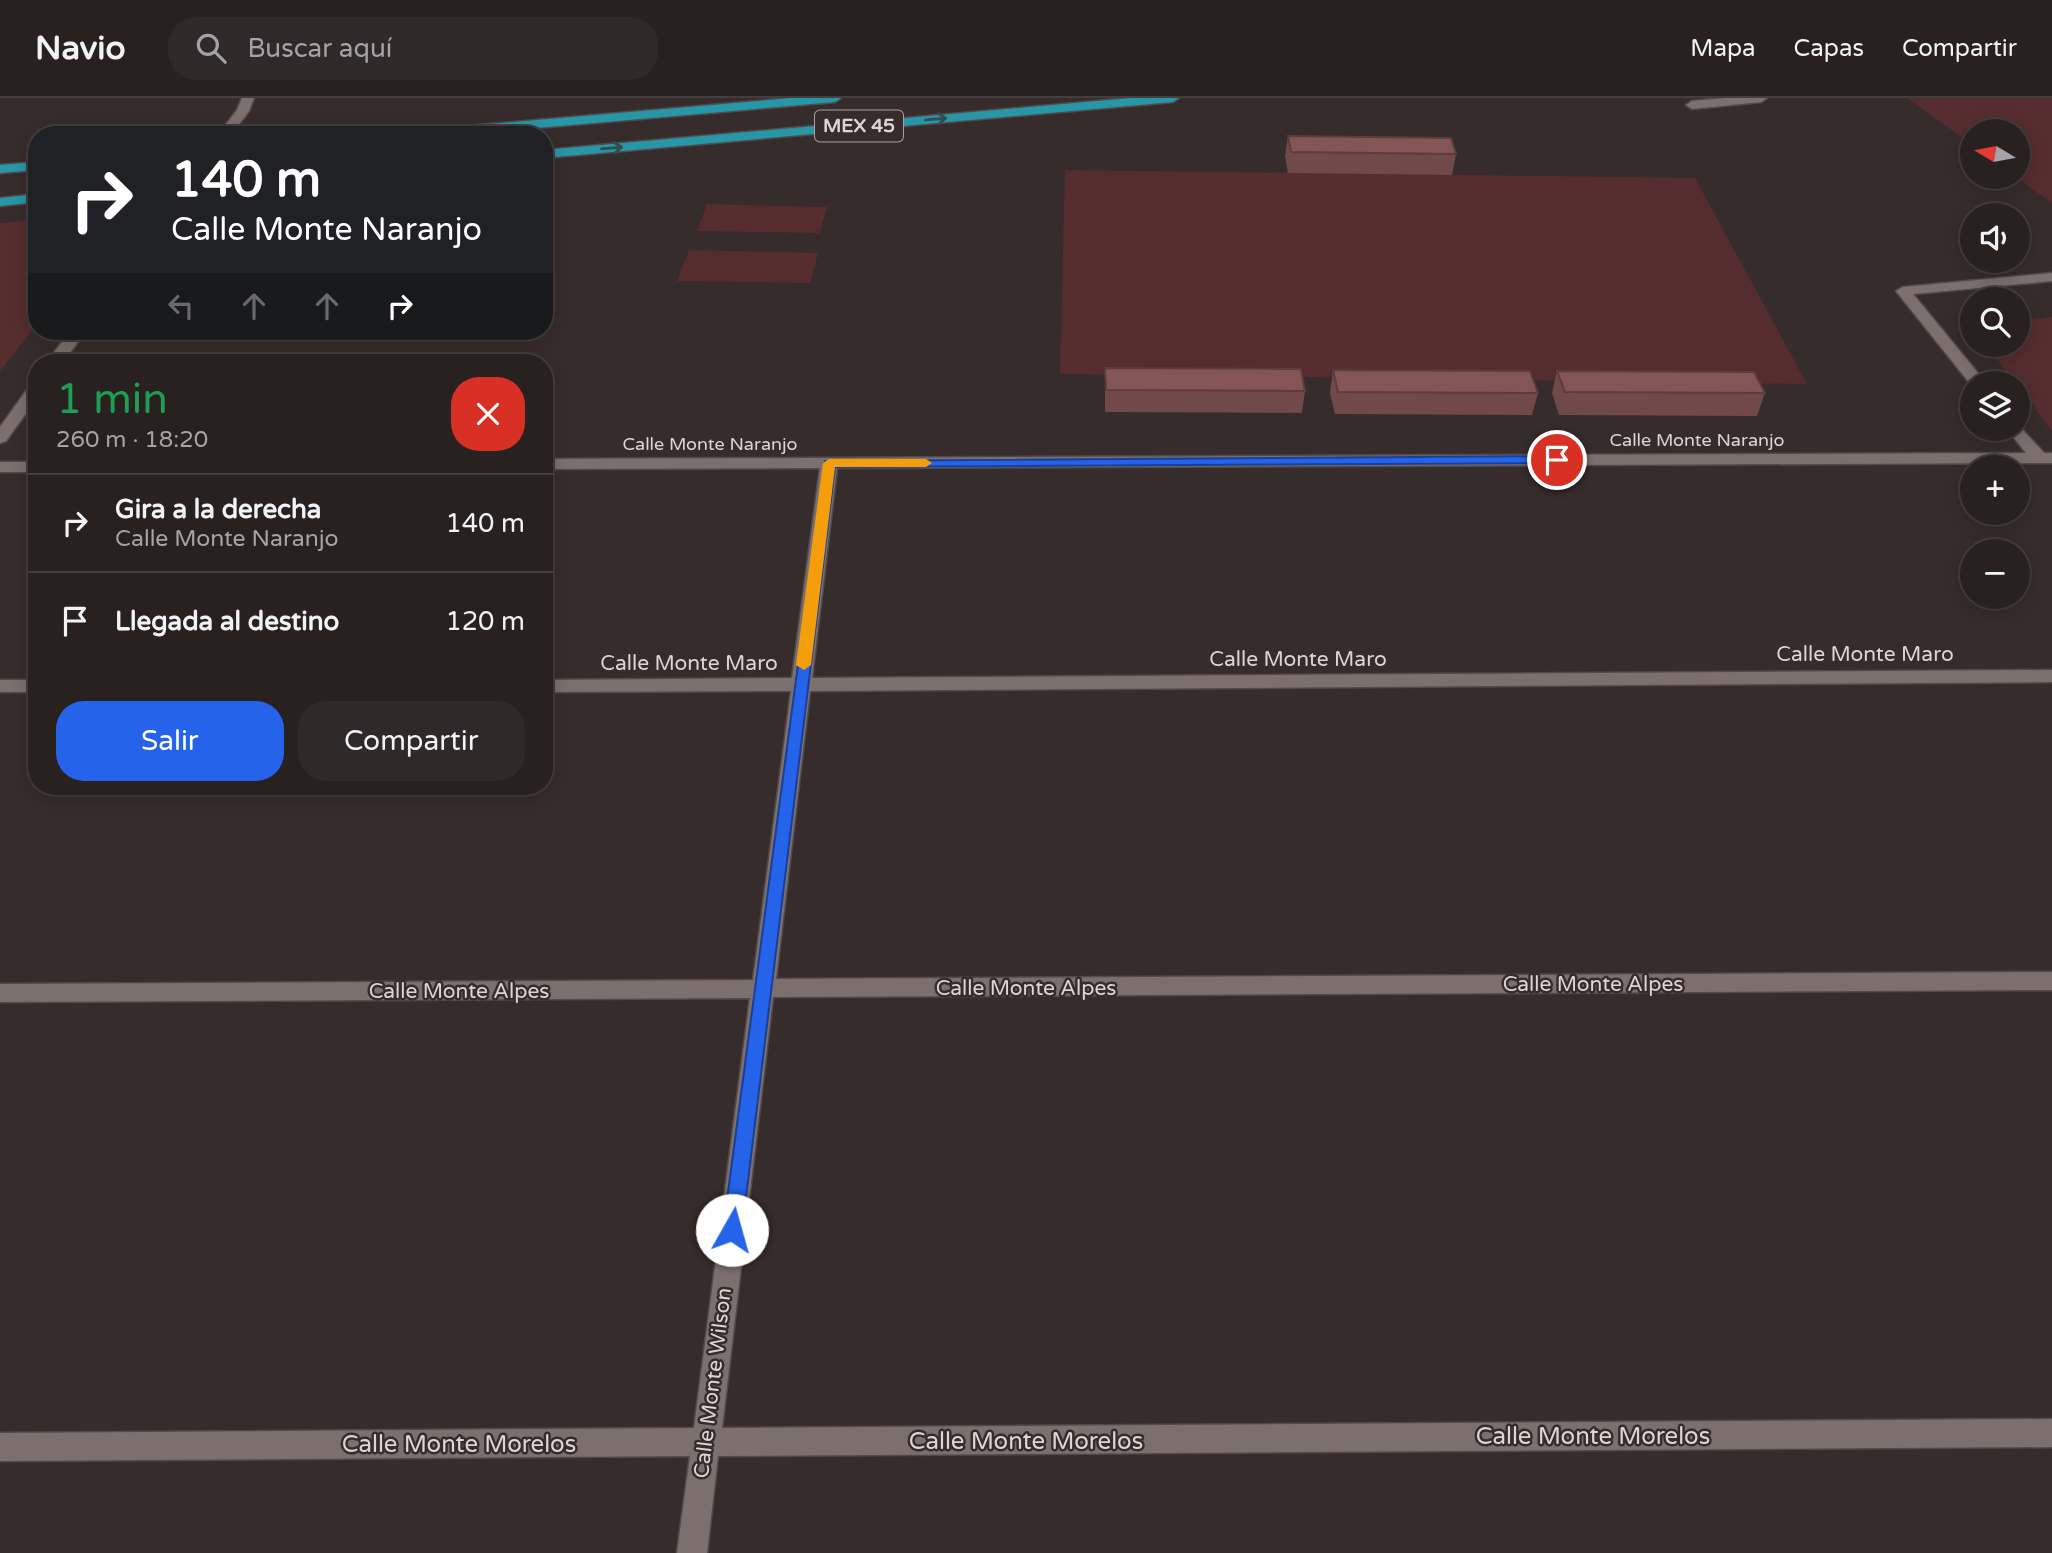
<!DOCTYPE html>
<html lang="es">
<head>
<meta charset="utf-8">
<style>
  :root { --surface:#282120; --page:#302929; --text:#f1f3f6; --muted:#a5a3a5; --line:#443e3e; --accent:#2563eb }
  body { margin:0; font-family:"Varela Round",sans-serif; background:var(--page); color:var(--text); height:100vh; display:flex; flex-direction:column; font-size:26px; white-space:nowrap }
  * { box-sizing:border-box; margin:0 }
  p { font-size:23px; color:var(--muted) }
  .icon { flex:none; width:38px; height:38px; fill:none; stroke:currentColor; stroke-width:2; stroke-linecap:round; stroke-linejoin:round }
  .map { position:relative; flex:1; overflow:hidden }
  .panel { position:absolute; left:28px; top:256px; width:525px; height:441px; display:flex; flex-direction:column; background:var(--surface); border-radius:28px; box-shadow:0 4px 18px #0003,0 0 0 2px var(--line) }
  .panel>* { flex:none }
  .top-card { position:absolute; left:28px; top:28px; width:525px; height:214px; border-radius:28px; box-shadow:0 4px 18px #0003,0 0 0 2px var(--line); background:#202124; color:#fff; overflow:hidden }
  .needle { width:46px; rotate:280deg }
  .fabs { position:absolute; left:1960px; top:21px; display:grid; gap:14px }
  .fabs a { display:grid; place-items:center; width:70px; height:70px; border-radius:50%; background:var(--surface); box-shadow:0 4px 18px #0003,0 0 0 2px var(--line); font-size:35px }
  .pin { position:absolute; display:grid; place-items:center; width:60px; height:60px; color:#fff; margin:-30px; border:4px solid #fff; border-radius:50%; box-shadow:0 2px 7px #0007 }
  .me { position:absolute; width:77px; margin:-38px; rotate:7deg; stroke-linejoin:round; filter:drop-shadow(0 0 5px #0008) }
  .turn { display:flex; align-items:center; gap:24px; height:147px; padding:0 28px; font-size:32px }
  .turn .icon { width:91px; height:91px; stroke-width:2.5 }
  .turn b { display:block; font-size:49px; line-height:60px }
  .lanes { display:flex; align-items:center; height:66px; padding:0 28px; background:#0003; justify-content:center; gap:35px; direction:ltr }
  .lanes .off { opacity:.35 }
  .round { display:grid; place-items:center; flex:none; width:74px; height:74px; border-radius:28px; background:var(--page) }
  .headline { display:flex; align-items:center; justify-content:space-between; height:119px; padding:0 28px }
  h1 { font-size:42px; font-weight:600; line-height:52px; color:#1e9e55 }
  .cta { display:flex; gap:14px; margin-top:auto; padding:14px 28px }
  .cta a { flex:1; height:80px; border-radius:28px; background:var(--accent); color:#fff; font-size:28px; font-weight:600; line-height:80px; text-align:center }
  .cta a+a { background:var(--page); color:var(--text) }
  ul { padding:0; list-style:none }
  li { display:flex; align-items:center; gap:21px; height:98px; padding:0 28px; border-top:2px solid var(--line) }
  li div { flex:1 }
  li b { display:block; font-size:26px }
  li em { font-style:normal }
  header { display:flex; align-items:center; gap:42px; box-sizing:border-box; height:98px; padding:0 35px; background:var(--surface); border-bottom:2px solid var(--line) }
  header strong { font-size:33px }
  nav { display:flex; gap:38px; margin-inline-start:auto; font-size:24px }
  .search { width:490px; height:63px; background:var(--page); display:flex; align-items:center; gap:18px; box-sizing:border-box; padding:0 24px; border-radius:28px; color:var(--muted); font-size:26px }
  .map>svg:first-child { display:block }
  .green { fill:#552d2e }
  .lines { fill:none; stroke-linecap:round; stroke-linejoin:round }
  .lane-casing { stroke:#524a4a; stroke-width:3 }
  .street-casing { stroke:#524a4a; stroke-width:3 }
  .highway-casing { stroke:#524a4a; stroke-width:3 }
  .lane { fill:#7c706f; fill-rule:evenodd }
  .street { fill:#7c706f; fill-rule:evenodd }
  .highway { fill:#2797a8; fill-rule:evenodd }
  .wall { fill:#714949 }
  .building { fill:#835555; stroke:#5c3c3c; stroke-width:2 }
  .oneway { stroke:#324c50 }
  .route { fill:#2563eb; stroke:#184099; stroke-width:2 }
  .slow { fill:#f59e0b }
  .labels { text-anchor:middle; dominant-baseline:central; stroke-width:5; stroke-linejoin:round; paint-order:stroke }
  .far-street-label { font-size:18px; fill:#dcd5d4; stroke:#362c2b }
  .shield { fill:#362c2b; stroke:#aaa2a1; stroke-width:2 }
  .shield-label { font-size:19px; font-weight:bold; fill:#dcd5d4 }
  .street-label { font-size:21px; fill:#dcd5d4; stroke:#362c2b }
  .near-street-label { font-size:24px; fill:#dcd5d4; stroke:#362c2b }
</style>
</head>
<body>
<header>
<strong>Navio</strong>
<div class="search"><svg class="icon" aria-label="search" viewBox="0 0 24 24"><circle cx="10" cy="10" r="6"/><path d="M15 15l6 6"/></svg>Buscar aquí</div>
<nav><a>Mapa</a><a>Capas</a><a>Compartir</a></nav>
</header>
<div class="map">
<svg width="2052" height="1455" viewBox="0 0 2052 1455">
  <rect width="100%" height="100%" fill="#362c2b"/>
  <!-- green -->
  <g class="green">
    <polygon points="1908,0 2052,0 2052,105 2016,79 2018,33 1972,33 1972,47"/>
    <polygon points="1065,72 1695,80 1807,286 1060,276"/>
    <polygon points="707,106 827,109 820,135 697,133"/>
    <polygon points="37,122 37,226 0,273 0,125"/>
    <polygon points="689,152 818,155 810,185 677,183"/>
    <polygon points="2052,219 2052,333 1986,247 2018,247 2018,222"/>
  </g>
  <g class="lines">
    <defs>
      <g id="lane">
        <polygon points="1725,0 1767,0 1761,4 1692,11 1686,7 1692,3"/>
        <polygon points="2052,175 2052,183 1913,196 1986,285 1972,285 1972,288 1896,193 1903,189"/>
        <polygon points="2018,327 2045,356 2047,360 2045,364 2033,364 2007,331 2018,331"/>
      </g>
      <g id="street">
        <polygon points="242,0 254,0 249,13 231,37 218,37 237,12"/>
        <polygon points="70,233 86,233 63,264 47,264"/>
        <polygon points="37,284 37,300 6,343 0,345 0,329 31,286"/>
        <polygon points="2052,355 2052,365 837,370 812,580 2052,572 2052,584 810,593 776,881 2052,874 2052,892 773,899 722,1330 2052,1321 2052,1349 718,1358 707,1455 677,1455 690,1358 0,1363 0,1335 694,1330 750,900 0,904 0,886 753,882 791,593 544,594 544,582 792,580 820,370 544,371 544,361"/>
        <rect x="0" y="364" width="37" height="10"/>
        <rect x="0" y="582" width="37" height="12"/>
      </g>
      <g id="highway">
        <polygon points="792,0 841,0 835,4 457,37 404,37 410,33"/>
        <polygon points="1131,0 1179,0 1173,4 544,60 544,52"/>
        <polygon points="37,64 37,72 0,75 0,67"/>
        <polygon points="37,96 37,104 0,108 0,100"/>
      </g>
    </defs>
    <!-- lane casing -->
    <use href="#lane" class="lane-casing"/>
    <!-- street casing -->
    <use href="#street" class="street-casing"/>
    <!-- highway casing -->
    <use href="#highway" class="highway-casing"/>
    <!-- lane -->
    <use href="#lane" class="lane"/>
    <!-- street -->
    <use href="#street" class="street"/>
    <!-- highway -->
    <use href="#highway" class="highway"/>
  </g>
  <!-- wall -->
  <g class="wall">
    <polygon points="1288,38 1456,56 1452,77 1288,75 1285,58"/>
    <polygon points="1105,270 1305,293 1302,315 1105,314"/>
    <polygon points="1333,272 1538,295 1532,317 1335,316 1330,295"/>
    <polygon points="1557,273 1765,295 1757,318 1559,317 1552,295"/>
  </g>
  <!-- building -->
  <g class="building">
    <polygon points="1288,38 1451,40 1456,56 1291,54"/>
    <polygon points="1105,270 1301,271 1305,293 1106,292"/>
    <polygon points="1333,272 1530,273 1538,295 1338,294"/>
    <polygon points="1557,273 1754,274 1765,295 1565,294"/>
  </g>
  <!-- one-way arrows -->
  <defs><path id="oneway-shaft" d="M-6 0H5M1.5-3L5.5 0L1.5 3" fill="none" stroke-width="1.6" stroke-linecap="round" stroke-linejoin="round" transform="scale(1.75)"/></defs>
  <g class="oneway">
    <use href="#oneway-shaft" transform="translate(936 21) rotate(-5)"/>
    <use href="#oneway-shaft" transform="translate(612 50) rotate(-5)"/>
  </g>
  <!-- route -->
  <polygon class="route" points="1557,358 1561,359 1561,365 835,369 742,1132 739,1138 732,1140 725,1138 723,1132 825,363"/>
  <!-- slow -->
  <polygon class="slow" points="829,361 926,361 932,365 926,369 835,369 811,567 804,572 796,567 823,365"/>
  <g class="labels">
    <!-- far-street labels -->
    <g class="far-street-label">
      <text x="1697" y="342">Calle Monte Naranjo</text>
      <text x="710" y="346">Calle Monte Naranjo</text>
    </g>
    <!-- shield labels -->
    <rect class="shield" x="815" y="12.5" width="88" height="31" rx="5"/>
    <g class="shield-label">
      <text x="859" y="28">MEX 45</text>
    </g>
    <!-- street labels -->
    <g class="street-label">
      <text x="1865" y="556">Calle Monte Maro</text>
      <text x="1298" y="561">Calle Monte Maro</text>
      <text x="689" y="565">Calle Monte Maro</text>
      <text x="1593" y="886">Calle Monte Alpes</text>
      <text x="1026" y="890">Calle Monte Alpes</text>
      <text x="459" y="893">Calle Monte Alpes</text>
      <text transform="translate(713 1285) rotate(-83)">Calle Monte Wilson</text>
    </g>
    <!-- near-street labels -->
    <g class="near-street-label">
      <text x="1593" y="1338">Calle Monte Morelos</text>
      <text x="1026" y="1343">Calle Monte Morelos</text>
      <text x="459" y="1346">Calle Monte Morelos</text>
    </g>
  </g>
</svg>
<div class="fabs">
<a><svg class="needle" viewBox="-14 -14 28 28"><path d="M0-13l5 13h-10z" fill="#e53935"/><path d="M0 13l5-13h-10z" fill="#a5a3a5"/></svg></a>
<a><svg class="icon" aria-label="sound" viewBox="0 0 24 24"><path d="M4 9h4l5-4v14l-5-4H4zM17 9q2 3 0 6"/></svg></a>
<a><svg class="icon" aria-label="search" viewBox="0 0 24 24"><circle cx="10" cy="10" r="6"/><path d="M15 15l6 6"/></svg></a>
<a><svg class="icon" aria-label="layers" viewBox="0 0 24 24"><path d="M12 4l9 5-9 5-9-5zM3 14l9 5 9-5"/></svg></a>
<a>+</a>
<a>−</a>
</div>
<div class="pin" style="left:1557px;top:362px;background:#d93025"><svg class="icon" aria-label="arrive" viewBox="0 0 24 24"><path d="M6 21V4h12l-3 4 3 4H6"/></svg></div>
<svg class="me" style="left:732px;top:1132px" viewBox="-20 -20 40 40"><circle r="19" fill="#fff"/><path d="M0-13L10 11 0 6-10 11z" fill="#2563eb"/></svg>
<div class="top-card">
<div class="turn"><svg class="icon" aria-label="right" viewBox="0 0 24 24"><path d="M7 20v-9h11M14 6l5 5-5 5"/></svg><div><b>140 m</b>Calle Monte Naranjo</div></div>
<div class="lanes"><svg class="icon off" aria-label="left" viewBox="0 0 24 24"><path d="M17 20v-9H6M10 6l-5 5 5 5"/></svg><svg class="icon off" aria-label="ahead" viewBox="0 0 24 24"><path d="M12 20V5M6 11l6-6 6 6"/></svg><svg class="icon off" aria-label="ahead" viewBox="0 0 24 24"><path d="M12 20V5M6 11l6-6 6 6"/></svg><svg class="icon" aria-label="right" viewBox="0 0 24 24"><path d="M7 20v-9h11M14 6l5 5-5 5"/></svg></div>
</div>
<section class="panel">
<div class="headline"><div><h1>1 min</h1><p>260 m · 18:20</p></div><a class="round" style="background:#d93025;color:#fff"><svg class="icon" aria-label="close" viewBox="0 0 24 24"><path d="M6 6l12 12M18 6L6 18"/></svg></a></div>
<ul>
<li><svg class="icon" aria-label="right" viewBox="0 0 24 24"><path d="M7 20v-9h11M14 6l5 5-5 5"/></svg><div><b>Gira a la derecha</b><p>Calle Monte Naranjo</p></div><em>140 m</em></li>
<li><svg class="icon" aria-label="arrive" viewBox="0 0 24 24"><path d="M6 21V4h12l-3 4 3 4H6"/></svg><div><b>Llegada al destino</b></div><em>120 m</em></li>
</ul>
<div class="cta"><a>Salir</a><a>Compartir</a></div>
</section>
</div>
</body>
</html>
